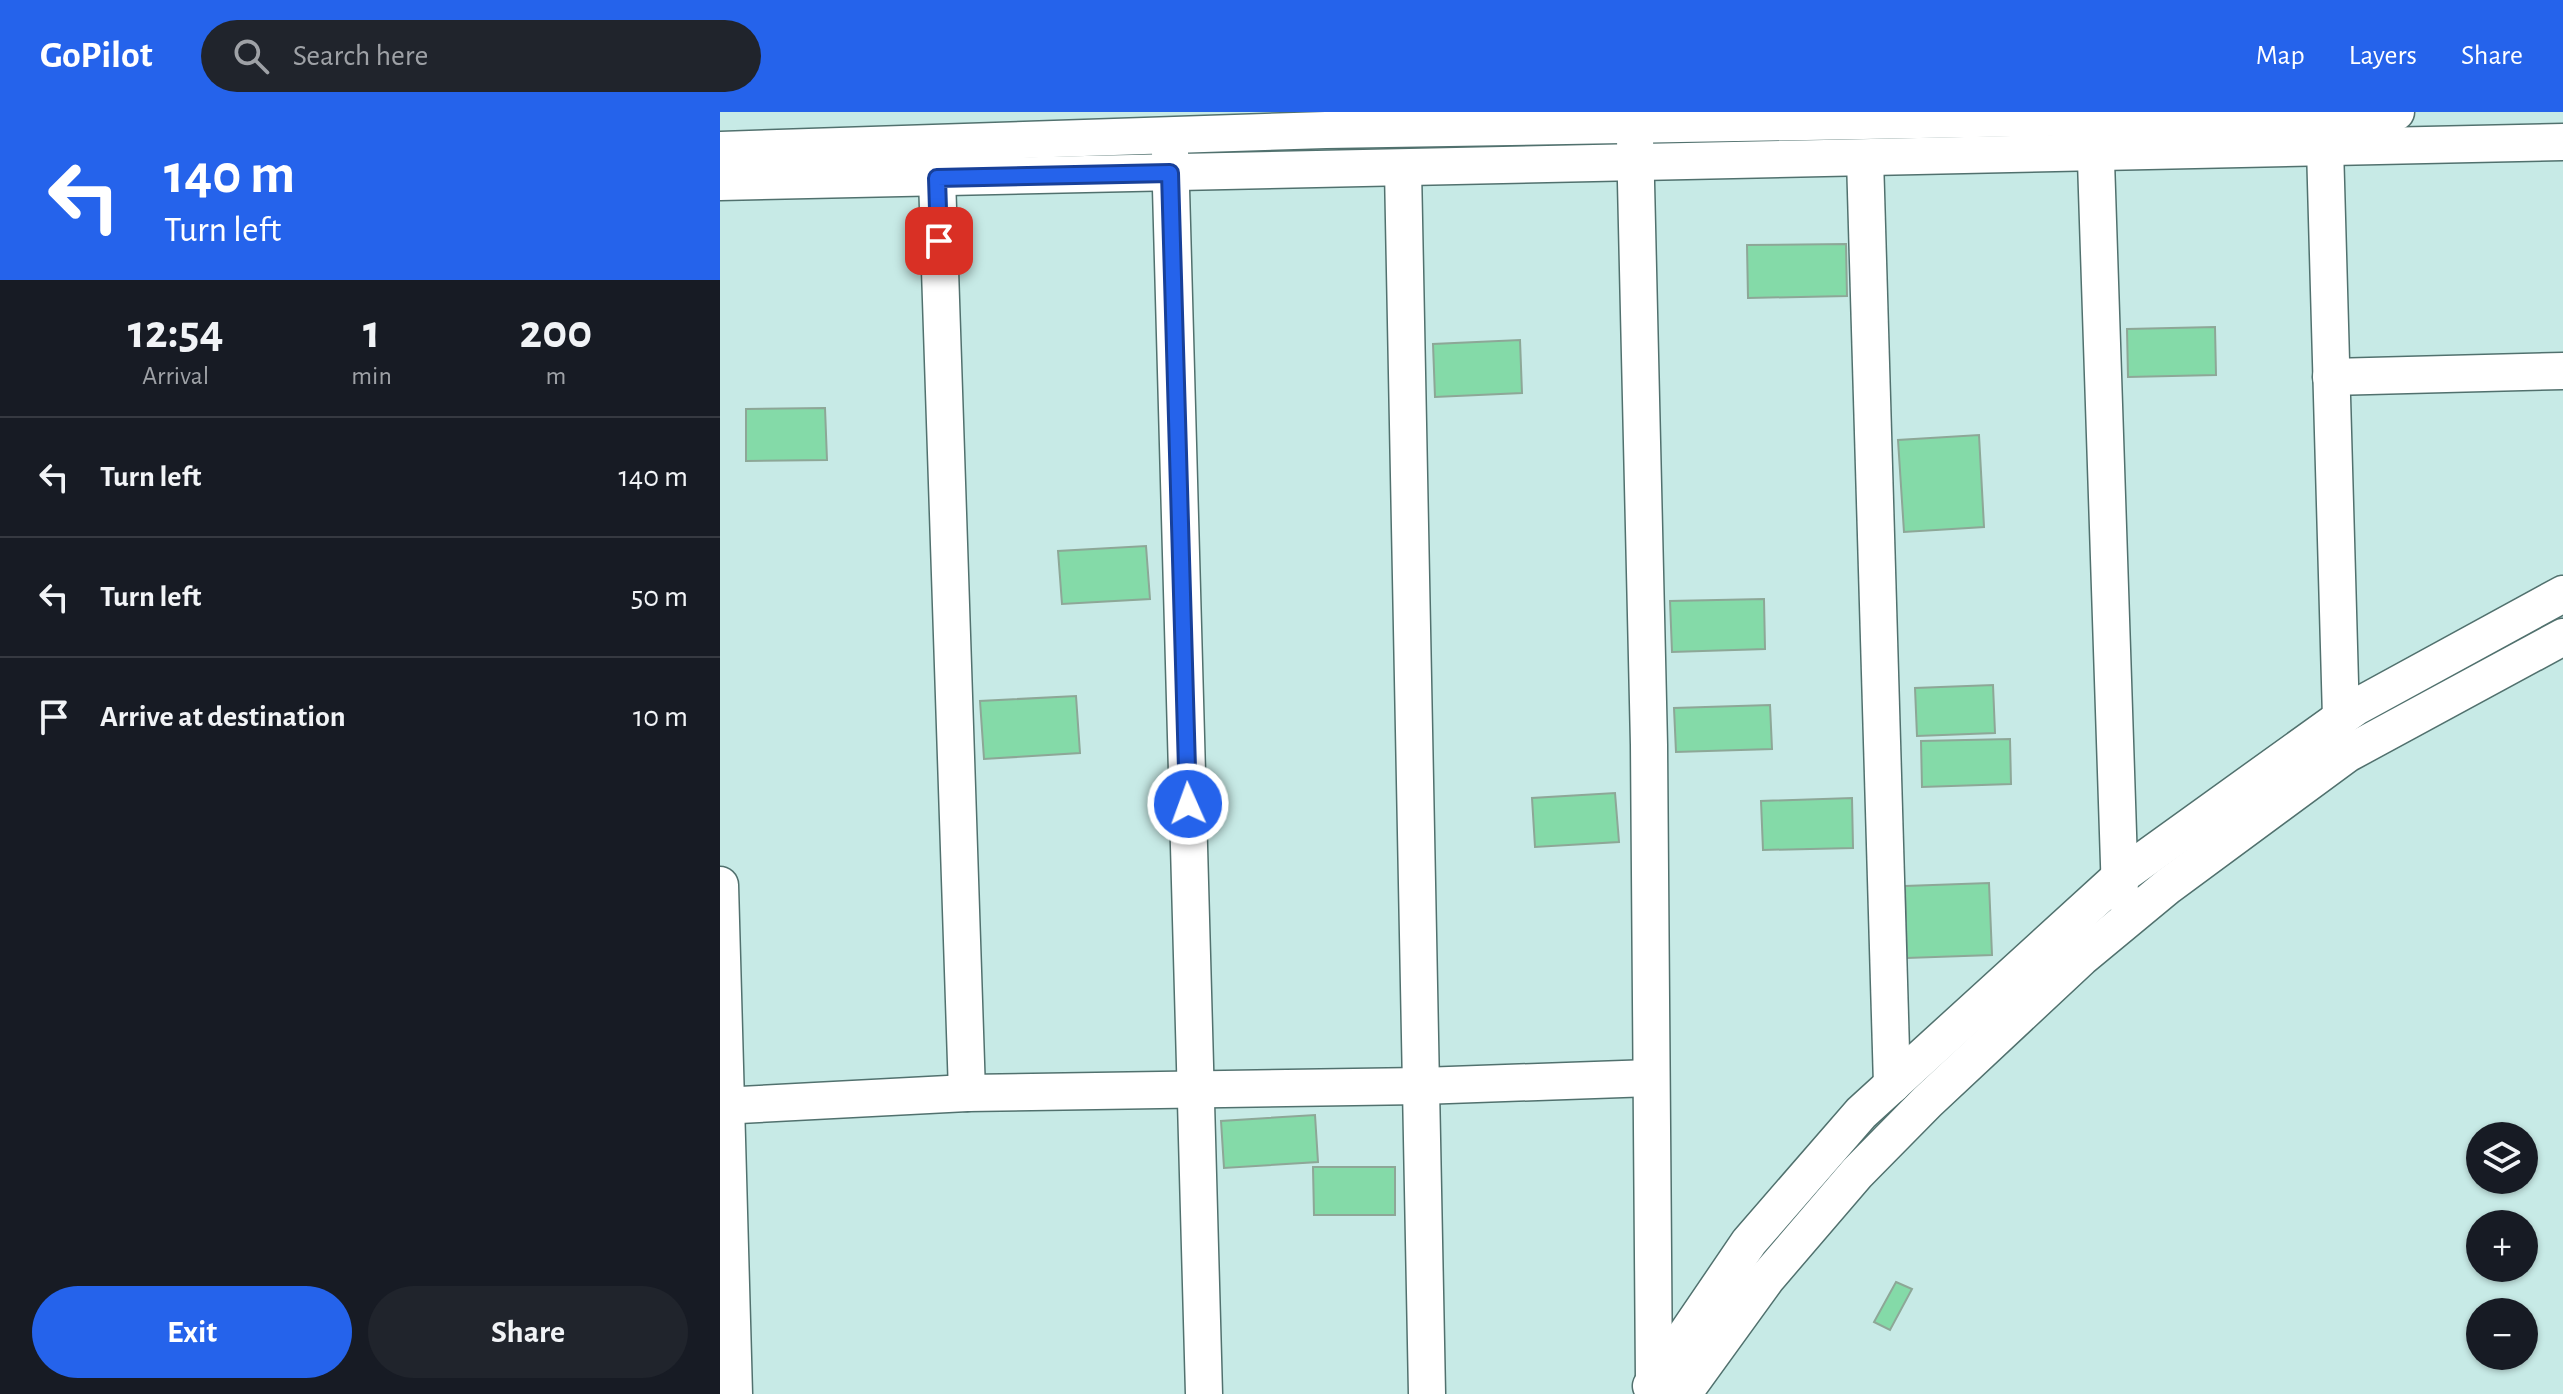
<!DOCTYPE html>
<html lang="en">
<head>
<meta charset="utf-8">
<style>
  :root { --surface:#171b24; --page:#20242c; --text:#f1f3f6; --muted:#9ea1a6; --line:#363941; --accent:#2563eb }
  body { margin:0; font-family:"Alegreya Sans",sans-serif; background:var(--page); color:var(--text); height:100vh; display:flex; flex-direction:column; font-size:30px; white-space:nowrap }
  * { box-sizing:border-box; margin:0 }
  p { font-size:26px; color:var(--muted) }
  .icon { flex:none; width:44px; height:44px; fill:none; stroke:currentColor; stroke-width:2; stroke-linecap:round; stroke-linejoin:round }
  .map { position:relative; flex:1; overflow:hidden }
  .sheet { display:flex; flex-direction:column; background:var(--surface); width:720px }
  .sheet>* { flex:none }
  .banner { background:#2563eb; color:#fff; overflow:hidden }
  .tools { position:absolute; left:1746px; top:1010px; display:grid; gap:16px }
  .tools a { display:grid; place-items:center; width:72px; height:72px; border-radius:50%; background:var(--surface); box-shadow:0 2px 6px #0004; font-size:40px }
  .pin { position:absolute; display:grid; place-items:center; width:68px; height:68px; color:#fff; margin:-34px; border-radius:16px; box-shadow:0 4px 12px #0006 }
  .me { position:absolute; width:88px; margin:-44px; rotate:358deg; stroke-linejoin:round; filter:drop-shadow(0 0 6px #0008) }
  .turn { display:flex; align-items:center; gap:28px; height:168px; padding:0 32px; font-size:36px }
  .turn .icon { width:104px; height:104px; stroke-width:2.5 }
  .turn b { display:block; font-size:56px; line-height:68px }
  .eta { display:flex; justify-content:space-evenly; align-items:center; height:136px; text-align:center }
  .eta b { font-size:48px; font-weight:700; line-height:56px }
  .action { display:flex; gap:16px; margin-top:auto; padding:16px 32px }
  .action a { flex:1; height:92px; border-radius:48px; background:var(--accent); color:#fff; font-size:32px; font-weight:700; line-height:92px; text-align:center }
  .action a+a { background:var(--page); color:var(--text) }
  ul { padding:0; list-style:none }
  li { display:flex; align-items:center; gap:24px; height:120px; padding:0 32px; border-top:2px solid var(--line) }
  li div { flex:1 }
  li b { display:block; font-size:30px }
  li em { font-style:normal }
  header { display:flex; align-items:center; gap:48px; box-sizing:border-box; height:112px; padding:0 40px; background:var(--accent); color:#fff }
  header strong { font-size:38px }
  nav { display:flex; gap:44px; margin-inline-start:auto; font-size:28px }
  .search { width:560px; height:72px; background:var(--page); display:flex; align-items:center; gap:20px; box-sizing:border-box; padding:0 28px; border-radius:44px; color:var(--muted); font-size:30px }
  main { display:flex; flex:1; min-height:0 }
  .map>svg:first-child { display:block }
  .building { fill:#84daa8; stroke:#8da797; stroke-width:2 }
  .lines { fill:none; stroke-linecap:round; stroke-linejoin:round }
  .minor-casing { stroke:#51716e; stroke-width:39 }
  .minor { stroke:#fff; stroke-width:36 }
  .route-casing { stroke:#184099; stroke-width:20 }
  .route { stroke:#2563eb; stroke-width:14 }
</style>
</head>
<body>
<header>
<strong>GoPilot</strong>
<div class="search"><svg class="icon" aria-label="search" viewBox="0 0 24 24"><circle cx="10" cy="10" r="6"/><path d="M15 15l6 6"/></svg>Search here</div>
<nav><a>Map</a><a>Layers</a><a>Share</a></nav>
</header>
<main>
<section class="sheet">
<div class="banner">
<div class="turn"><svg class="icon" aria-label="left" viewBox="0 0 24 24"><path d="M17 20v-9H6M10 6l-5 5 5 5"/></svg><div><b>140 m</b>Turn left</div></div>
</div>
<div class="eta">
<div><b>12:54</b><p>Arrival</p></div>
<div><b>1</b><p>min</p></div>
<div><b>200</b><p>m</p></div>
</div>
<ul>
<li><svg class="icon" aria-label="left" viewBox="0 0 24 24"><path d="M17 20v-9H6M10 6l-5 5 5 5"/></svg><div><b>Turn left</b></div><em>140 m</em></li>
<li><svg class="icon" aria-label="left" viewBox="0 0 24 24"><path d="M17 20v-9H6M10 6l-5 5 5 5"/></svg><div><b>Turn left</b></div><em>50 m</em></li>
<li><svg class="icon" aria-label="arrive" viewBox="0 0 24 24"><path d="M6 21V4h12l-3 4 3 4H6"/></svg><div><b>Arrive at destination</b></div><em>10 m</em></li>
</ul>
<div class="action"><a>Exit</a><a>Share</a></div>
</section>
<div class="map">
<svg width="1843" height="1282" viewBox="0 0 1843 1282">
  <rect width="100%" height="100%" fill="#c7eae6"/>
  <!-- building -->
  <g class="building">
    <polygon points="1126,132 1127,184 1028,186 1027,133"/>
    <polygon points="1495,215 1496,263 1408,265 1407,217"/>
    <polygon points="800,228 802,281 715,285 713,232"/>
    <polygon points="105,296 107,348 26,349 26,297"/>
    <polygon points="1259,323 1264,415 1184,420 1178,328"/>
    <polygon points="426,434 430,487 342,492 338,439"/>
    <polygon points="1044,487 1045,537 952,540 950,489"/>
    <polygon points="1273,573 1275,621 1197,624 1195,576"/>
    <polygon points="356,584 360,641 264,647 260,589"/>
    <polygon points="1050,593 1052,637 956,640 954,596"/>
    <polygon points="1290,627 1291,672 1202,675 1201,629"/>
    <polygon points="895,681 899,730 815,735 812,686"/>
    <polygon points="1132,686 1133,736 1043,738 1041,689"/>
    <polygon points="1269,771 1272,843 1187,846 1185,774"/>
    <polygon points="595,1003 598,1050 504,1056 501,1009"/>
    <polygon points="593,1055 675,1055 675,1103 594,1103"/>
    <polygon points="1176,1170 1192,1177 1170,1218 1154,1210"/>
  </g>
  <g class="lines">
    <defs>
      <g id="minor">
        <polyline points="1375,18 1400,782"/>
        <polyline points="915,27 929,633 934,1269"/>
        <polyline points="1605,35 1621,606"/>
        <polyline points="0,38 606,18 1676,0"/>
        <polyline points="450,40 484,1282"/>
        <polyline points="1145,46 1172,973"/>
        <polyline points="683,57 707,1282"/>
        <polyline points="217,66 247,981"/>
        <polyline points="0,70 1843,30"/>
        <polyline points="1611,265 1843,259"/>
        <polyline points="0,773 14,1282"/>
        <polyline points="0,994 247,981 701,974 931,966"/>
        <polyline points="931,1274 1029,1130 1141,1001 1401,764 1636,595 1843,482"/>
        <polyline points="963,1282 1047,1166 1137,1061 1207,990 1361,846 1448,774 1627,642 1843,525"/>
      </g>
    </defs>
    <!-- minor casing -->
    <use href="#minor" class="minor-casing"/>
    <!-- minor -->
    <use href="#minor" class="minor"/>
  </g>
  <g class="lines">
    <defs>
      <polyline id="route" points="219,129 217,66 450,61 468,692"/>
    </defs>
    <!-- route casing -->
    <use href="#route" class="route-casing"/>
    <!-- route -->
    <use href="#route" class="route"/>
  </g>
</svg>
<div class="tools">
<a><svg class="icon" aria-label="layers" viewBox="0 0 24 24"><path d="M12 4l9 5-9 5-9-5zM3 14l9 5 9-5"/></svg></a>
<a>+</a>
<a>−</a>
</div>
<div class="pin" style="left:219px;top:129px;background:#d93025"><svg class="icon" aria-label="arrive" viewBox="0 0 24 24"><path d="M6 21V4h12l-3 4 3 4H6"/></svg></div>
<svg class="me" style="left:468px;top:692px" viewBox="-20 -20 40 40"><circle r="17" fill="#2563eb" stroke="#fff" stroke-width="3"/><path d="M0-11L8 9 0 5-8 9z" fill="#fff"/></svg>
</div>
</main>
</body>
</html>
